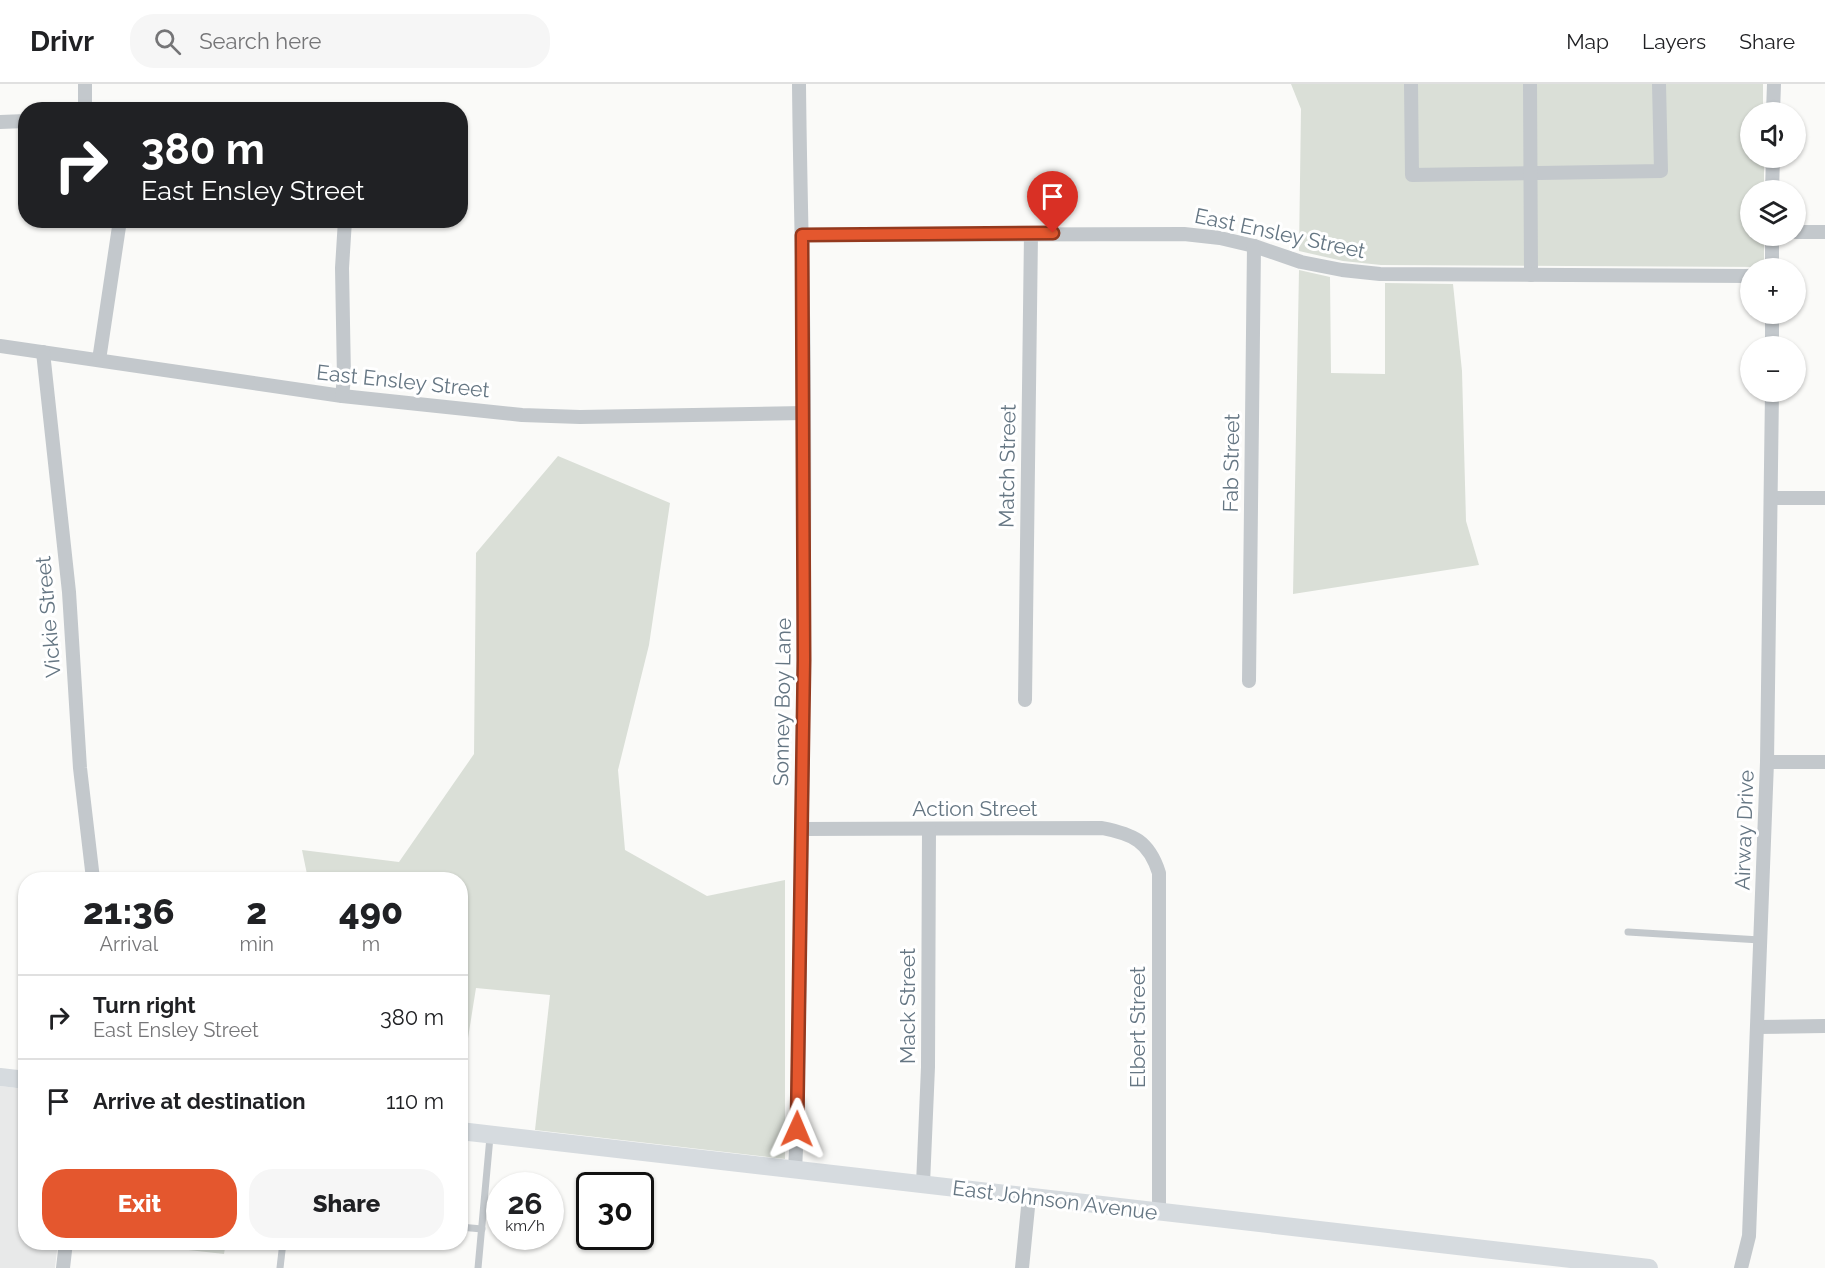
<!DOCTYPE html>
<html lang="en">
<head>
<meta charset="utf-8">
<style>
  :root { --surface:#fff; --page:#f6f6f6; --text:#202124; --muted:#757577; --line:#e0e0e0; --accent:#e4572e }
  body { margin:0; font-family:Raleway,sans-serif; background:var(--page); color:var(--text); height:100vh; display:flex; flex-direction:column; font-size:22px; white-space:nowrap }
  * { box-sizing:border-box; margin:0 }
  p { font-size:20px; color:var(--muted) }
  .icon { flex:none; width:33px; height:33px; fill:none; stroke:currentColor; stroke-width:2; stroke-linecap:round; stroke-linejoin:round }
  .map { position:relative; flex:1; overflow:hidden }
  .panel { position:absolute; left:18px; top:788px; width:450px; height:378px; display:flex; flex-direction:column; background:var(--surface); border-radius:24px; box-shadow:0 2px 4px #0004 }
  .panel>* { flex:none }
  .guide { position:absolute; left:18px; top:18px; width:450px; height:126px; border-radius:24px; box-shadow:0 2px 4px #0004; background:#202124; color:#fff; overflow:hidden }
  .controls { position:absolute; left:1740px; top:18px; display:grid; gap:12px }
  .controls a { display:grid; place-items:center; width:66px; height:66px; border-radius:50%; background:var(--surface); box-shadow:0 2px 4px #0004; font-size:30px }
  .speed { position:absolute; left:486px; top:1088px; display:flex; gap:12px; font-size:30px; font-weight:700; text-align:center }
  .speed>* { display:grid; place-content:center; width:78px; height:78px; border-radius:50%; background:var(--surface); box-shadow:0 2px 4px #0004; line-height:1 }
  .speed small { font-size:15px; font-weight:400 }
  .speed .limit { border:3px solid #111; border-radius:9px; background:#fff; color:#111 }
  .pin { position:absolute; display:grid; place-items:center; width:51px; height:51px; color:#fff; margin:-62px -26px; border-radius:50% 50% 50% 0; rotate:-45deg; box-shadow:0 0 6px #0007 }
  .pin .icon { rotate:45deg }
  .me { position:absolute; width:66px; margin:-33px; rotate:1deg; stroke-linejoin:round; filter:drop-shadow(0 0 4px #0008) }
  .turn { display:flex; align-items:center; gap:21px; height:126px; padding:0 24px; font-size:27px }
  .turn .icon { width:78px; height:78px; stroke-width:2.5 }
  .turn b { display:block; font-size:42px; line-height:51px }
  .eta { display:flex; justify-content:space-evenly; align-items:center; height:102px; text-align:center }
  .eta b { font-size:36px; font-weight:800; line-height:42px }
  .cta { display:flex; gap:12px; margin-top:auto; padding:12px 24px }
  .cta a { flex:1; height:69px; border-radius:24px; background:var(--accent); color:#fff; font-size:24px; font-weight:800; line-height:69px; text-align:center }
  .cta a+a { background:var(--page); color:var(--text) }
  ul { padding:0; list-style:none }
  li { display:flex; align-items:center; gap:18px; height:84px; padding:0 24px; border-top:2px solid var(--line) }
  li div { flex:1 }
  li b { display:block; font-size:22px }
  li em { font-style:normal }
  header { display:flex; align-items:center; gap:36px; box-sizing:border-box; height:84px; padding:0 30px; background:var(--surface); border-bottom:2px solid var(--line) }
  header strong { font-size:28px }
  nav { display:flex; gap:33px; margin-inline-start:auto; font-size:21px }
  .search { width:420px; height:54px; background:var(--page); display:flex; align-items:center; gap:15px; box-sizing:border-box; padding:0 21px; border-radius:24px; color:var(--muted); font-size:22px }
  .map>svg:first-child { display:block }
  .built { fill:#e8e9e9 }
  .green { fill:#dadfd7 }
  .lines { fill:none; stroke-linecap:round; stroke-linejoin:round }
  .service { stroke:#c3c8cc; stroke-width:7 }
  .minor { stroke:#c3c8cc; stroke-width:14 }
  .secondary { stroke:#d6dbdf; stroke-width:18 }
  .route-casing { stroke:#94391e; stroke-width:15 }
  .route { stroke:#e4572e; stroke-width:10 }
  .labels { text-anchor:middle; dominant-baseline:central; stroke-width:6; stroke-linejoin:round; paint-order:stroke }
  .street-label { font-size:21px; fill:#657683; stroke:#fff }
</style>
</head>
<body>
<header>
<strong>Drivr</strong>
<div class="search"><svg class="icon" aria-label="search" viewBox="0 0 24 24"><circle cx="10" cy="10" r="6"/><path d="M15 15l6 6"/></svg>Search here</div>
<nav><a>Map</a><a>Layers</a><a>Share</a></nav>
</header>
<div class="map">
<svg width="1825" height="1184" viewBox="0 0 1825 1184">
  <rect width="100%" height="100%" fill="#fafaf8"/>
  <!-- built -->
  <polygon class="built" points="0,1002 25,1005 26,1158 58,1158 55,1184 0,1184"/>
  <!-- green -->
  <g class="green">
    <polygon points="1291,0 1763,0 1763,28 1750,28 1750,74 1764,74 1764,106 1750,106 1750,152 1764,152 1764,183 1381,181 1343,177 1299,167 1301,25"/>
    <polygon points="1299,186 1330,193 1331,289 1385,290 1385,199 1453,200 1462,287 1466,437 1479,481 1293,510"/>
    <polygon points="558,372 670,419 649,561 618,686 625,766 707,812 785,796 785,1075 535,1046 550,911 476,904 461,998 460,795 308,795 302,766 399,778 474,670 476,469"/>
    <polygon points="117,1158 226,1158 224,1170"/>
  </g>
  <g class="lines">
    <!-- service -->
    <g class="service">
      <polyline points="1628,848 1760,856"/>
      <polyline points="460,1143 482,1145"/>
      <polyline points="280,1184 283,1158"/>
      <polyline points="478,1184 490,1053"/>
    </g>
    <!-- minor -->
    <g class="minor">
      <polyline points="1411,0 1412,91 1661,87 1659,0"/>
      <polyline points="1530,0 1531,191"/>
      <polyline points="85,26 85,0"/>
      <polyline points="1773,28 1774,0"/>
      <polyline points="0,38 26,37"/>
      <polyline points="1772,106 1773,74"/>
      <polyline points="1796,148 1825,148"/>
      <polyline points="802,151 1184,150 1220,154 1254,162 1301,178 1342,186 1380,190 1750,192"/>
      <polyline points="1772,152 1772,184"/>
      <polyline points="0,262 342,312 522,331 580,333 804,329"/>
      <polyline points="1772,262 1772,230"/>
      <polyline points="43,268 69,508 80,684 93,795"/>
      <polyline points="99,276 120,136"/>
      <polyline points="342,312 344,294 342,184 345,136"/>
      <polyline points="1771,414 1825,414"/>
      <polyline points="1249,597 1254,162"/>
      <polyline points="1025,616 1031,149"/>
      <polyline points="1767,678 1825,678"/>
      <path d="M 802,745 L 1102,744 C 1133,750 1149,757 1159,789 L 1159,1128"/>
      <polyline points="1757,943 1825,942"/>
      <path d="M 795,1086 L 797,1045 C 801,807 805,569 804,331 C 804,220 800,110 799,0"/>
      <polyline points="923,1100 928,983 929,745"/>
      <polyline points="63,1184 66,1158"/>
      <polyline points="1022,1184 1029,1113"/>
      <polyline points="1741,1184 1749,1152 1767,678 1772,308"/>
    </g>
    <!-- secondary -->
    <g class="secondary">
      <polyline points="0,993 26,996"/>
      <polyline points="460,1047 1649,1184"/>
    </g>
  </g>
  <g class="lines">
    <defs>
      <polyline id="route" points="797,1045 804,576 802,151 1053,149"/>
    </defs>
    <!-- route casing -->
    <use href="#route" class="route-casing"/>
    <!-- route -->
    <use href="#route" class="route"/>
  </g>
  <g class="labels">
    <!-- street labels -->
    <g class="street-label">
      <text transform="translate(1280 149) rotate(12)">East Ensley Street</text>
      <text transform="translate(403 297) rotate(6)">East Ensley Street</text>
      <text transform="translate(1231 379) rotate(-89)">Fab Street</text>
      <text transform="translate(1007 382) rotate(-89)">Match Street</text>
      <text transform="translate(48 533) rotate(-95)">Vickie Street</text>
      <text transform="translate(782 618) rotate(-89)">Sonney Boy Lane</text>
      <text x="975" y="724">Action Street</text>
      <text transform="translate(1744 746) rotate(-88)">Airway Drive</text>
      <text transform="translate(907 922) rotate(-90)">Mack Street</text>
      <text transform="translate(1137 943) rotate(-90)">Elbert Street</text>
      <text transform="translate(1055 1116) rotate(7)">East Johnson Avenue</text>
    </g>
  </g>
</svg>
<div class="controls">
<a><svg class="icon" aria-label="sound" viewBox="0 0 24 24"><path d="M4 9h4l5-4v14l-5-4H4zM17 9q2 3 0 6"/></svg></a>
<a><svg class="icon" aria-label="layers" viewBox="0 0 24 24"><path d="M12 4l9 5-9 5-9-5zM3 14l9 5 9-5"/></svg></a>
<a>+</a>
<a>−</a>
</div>
<div class="speed"><div>26<small>km/h</small></div><div class="limit">30</div></div>
<div class="pin" style="left:1053px;top:149px;background:#d93025"><svg class="icon" aria-label="arrive" viewBox="0 0 24 24"><path d="M6 21V4h12l-3 4 3 4H6"/></svg></div>
<svg class="me" style="left:797px;top:1045px" viewBox="-20 -20 40 40"><path d="M0-17L14 15 0 8-14 15z" fill="#e4572e" stroke="#fff" stroke-width="4"/></svg>
<div class="guide">
<div class="turn"><svg class="icon" aria-label="right" viewBox="0 0 24 24"><path d="M7 20v-9h11M14 6l5 5-5 5"/></svg><div><b>380 m</b>East Ensley Street</div></div>
</div>
<section class="panel">
<div class="eta">
<div><b>21:36</b><p>Arrival</p></div>
<div><b>2</b><p>min</p></div>
<div><b>490</b><p>m</p></div>
</div>
<ul>
<li><svg class="icon" aria-label="right" viewBox="0 0 24 24"><path d="M7 20v-9h11M14 6l5 5-5 5"/></svg><div><b>Turn right</b><p>East Ensley Street</p></div><em>380 m</em></li>
<li><svg class="icon" aria-label="arrive" viewBox="0 0 24 24"><path d="M6 21V4h12l-3 4 3 4H6"/></svg><div><b>Arrive at destination</b></div><em>110 m</em></li>
</ul>
<div class="cta"><a>Exit</a><a>Share</a></div>
</section>
</div>
</body>
</html>
